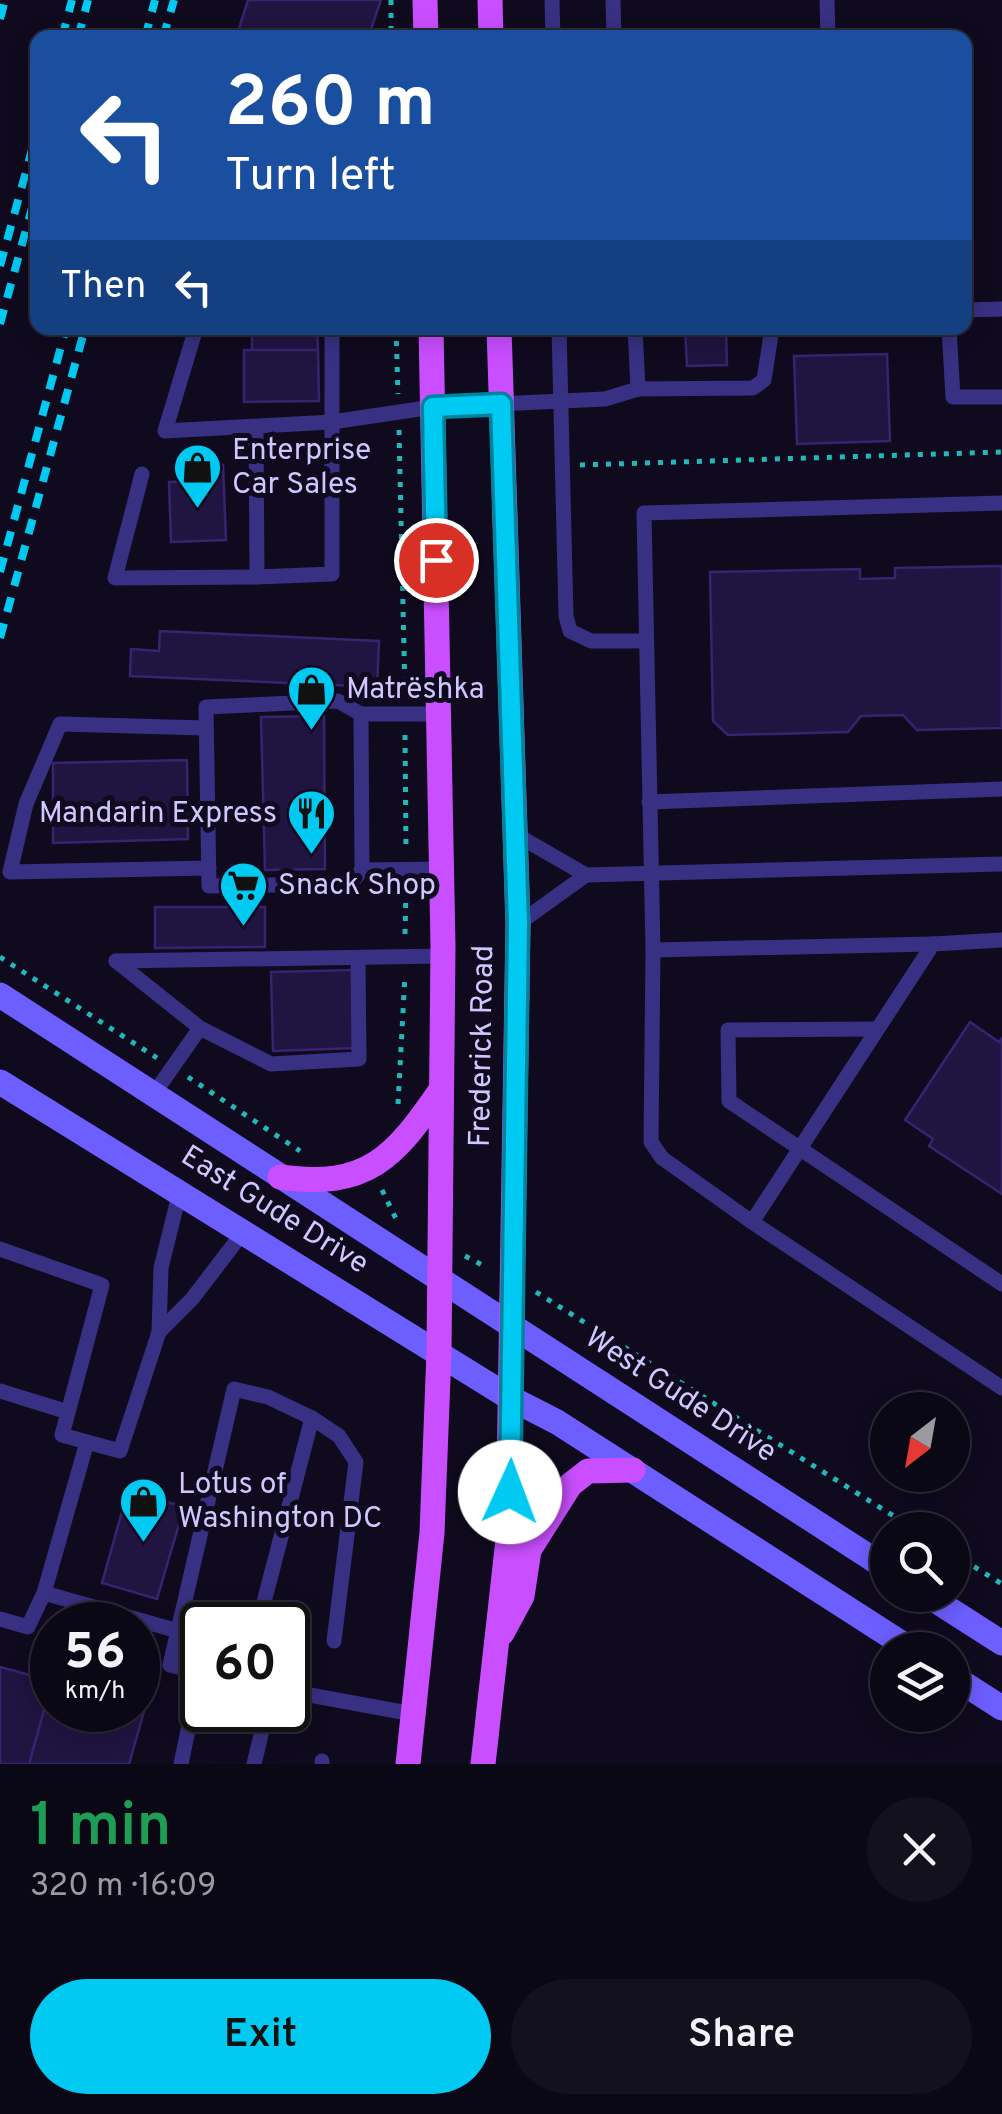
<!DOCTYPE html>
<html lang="en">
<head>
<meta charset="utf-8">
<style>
  :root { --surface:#0b0816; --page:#14111f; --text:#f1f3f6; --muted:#9a9aa1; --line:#2b2935; --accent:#00c9f2 }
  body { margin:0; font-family:Overpass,sans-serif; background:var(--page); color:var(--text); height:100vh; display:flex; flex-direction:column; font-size:38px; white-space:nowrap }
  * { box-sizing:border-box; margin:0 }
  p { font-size:32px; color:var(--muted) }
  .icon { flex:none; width:55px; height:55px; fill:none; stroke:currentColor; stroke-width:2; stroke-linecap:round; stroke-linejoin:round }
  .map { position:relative; height:1764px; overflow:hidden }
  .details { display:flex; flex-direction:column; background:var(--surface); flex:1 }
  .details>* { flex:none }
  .top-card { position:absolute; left:30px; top:30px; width:942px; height:305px; border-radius:20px; box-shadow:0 5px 25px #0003,0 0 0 2px var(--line); background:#1a4fa0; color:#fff; overflow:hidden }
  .needle { width:65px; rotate:211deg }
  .fabs { position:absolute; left:870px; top:1392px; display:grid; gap:20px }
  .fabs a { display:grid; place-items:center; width:100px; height:100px; border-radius:50%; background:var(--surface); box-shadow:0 5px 25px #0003,0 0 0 2px var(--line); font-size:50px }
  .speed { position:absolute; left:30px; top:1602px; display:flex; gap:20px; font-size:50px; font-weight:700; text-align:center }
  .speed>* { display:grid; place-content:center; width:130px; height:130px; border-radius:50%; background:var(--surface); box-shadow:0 5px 25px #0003,0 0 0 2px var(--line); line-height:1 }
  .speed small { font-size:25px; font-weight:400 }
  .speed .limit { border:5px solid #111; border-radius:15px; background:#fff; color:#111 }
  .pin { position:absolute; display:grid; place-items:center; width:85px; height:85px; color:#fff; margin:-42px; border:5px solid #fff; border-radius:50%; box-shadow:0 2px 10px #0007 }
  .me { position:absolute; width:110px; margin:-55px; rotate:2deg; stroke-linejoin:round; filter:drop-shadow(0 0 8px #0008) }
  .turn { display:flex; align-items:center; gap:35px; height:210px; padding:0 30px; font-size:45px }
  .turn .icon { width:130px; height:130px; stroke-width:2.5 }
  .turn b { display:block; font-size:70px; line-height:85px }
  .then { display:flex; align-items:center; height:95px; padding:0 30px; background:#0003; gap:20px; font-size:38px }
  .round { display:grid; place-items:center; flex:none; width:105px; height:105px; border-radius:52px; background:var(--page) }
  .overview { display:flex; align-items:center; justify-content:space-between; height:170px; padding:0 30px }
  h1 { font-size:60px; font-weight:600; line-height:75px; color:#1e9e55 }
  .cta { display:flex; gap:20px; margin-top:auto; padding:20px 30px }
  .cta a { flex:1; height:115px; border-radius:60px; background:var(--accent); color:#111; font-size:40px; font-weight:600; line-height:115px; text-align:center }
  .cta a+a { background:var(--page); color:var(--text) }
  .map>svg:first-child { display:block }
  .building { fill:#201441; stroke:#38236f; stroke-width:2.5 }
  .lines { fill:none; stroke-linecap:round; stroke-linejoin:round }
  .path { stroke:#21b8b9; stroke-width:5; stroke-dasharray:5 8; stroke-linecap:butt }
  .service { stroke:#383082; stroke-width:15 }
  .secondary { stroke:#6d5eff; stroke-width:25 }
  .primary { stroke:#c94eff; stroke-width:25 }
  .rail { stroke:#00c9f2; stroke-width:8; stroke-dasharray:15 12; stroke-linecap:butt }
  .route-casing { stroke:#00839d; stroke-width:25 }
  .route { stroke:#00c9f2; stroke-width:18 }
  .labels { text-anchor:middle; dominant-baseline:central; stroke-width:10; stroke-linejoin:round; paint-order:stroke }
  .poi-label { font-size:30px; fill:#d1c7ff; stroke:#0f0a1e; text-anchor:start }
  .street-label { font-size:30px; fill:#d1c7ff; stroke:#0f0a1e }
</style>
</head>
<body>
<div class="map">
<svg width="1002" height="1764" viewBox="0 0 1002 1764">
  <rect width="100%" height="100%" fill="#0f0a1e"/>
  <!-- building -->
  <g class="building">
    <polygon points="248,0 381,0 368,38 236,38"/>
    <polygon points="252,328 317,328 318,350 252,350"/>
    <polygon points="685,328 726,328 727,365 687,366"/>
    <polygon points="244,350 318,350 319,401 244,402"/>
    <polygon points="887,354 890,441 797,444 794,356"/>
    <polygon points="223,465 226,540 171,542 169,482 204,481 204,466"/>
    <polygon points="1002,566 1002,728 917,730 903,715 861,716 848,732 728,735 713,721 710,572 860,569 860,579 895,578 895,568"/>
    <polygon points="160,631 379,641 377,687 130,676 131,649 159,651"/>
    <polygon points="324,716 325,869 265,870 261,717"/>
    <polygon points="187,760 188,839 53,843 53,763"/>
    <polygon points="155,907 265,907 265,947 155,948"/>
    <polygon points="353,970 356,1048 273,1051 271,972"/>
    <polygon points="970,1022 999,1042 1002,1038 1002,1194 929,1146 933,1139 905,1120"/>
    <polygon points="128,1490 184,1507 157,1599 102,1583"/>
    <polygon points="50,1624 52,1710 145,1708 129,1764 29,1764 52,1681 35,1677"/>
    <polygon points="0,1667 52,1681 29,1764 0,1764"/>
  </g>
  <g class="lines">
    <!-- path -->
    <g class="path">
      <polyline points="391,0 391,38"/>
      <polyline points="396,328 398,394"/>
      <polyline points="399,430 405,694"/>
      <polyline points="580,465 1002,452"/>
      <polyline points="405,735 406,849"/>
      <polyline points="405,934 406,890"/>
      <polyline points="0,957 157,1058"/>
      <polyline points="188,1077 300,1151"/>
      <polyline points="398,1104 405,975"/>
      <polyline points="382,1190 397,1221"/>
      <polyline points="465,1256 486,1267"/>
      <polyline points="536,1292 916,1530"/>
      <polyline points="952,1553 1002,1584"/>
    </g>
    <!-- service -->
    <g class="service">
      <polyline points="552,0 553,38"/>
      <polyline points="613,0 614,38"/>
      <polyline points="827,0 828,38"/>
      <polyline points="965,310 1002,309"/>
      <polyline points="196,328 165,431 332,422 433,407 605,399 638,389 635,328"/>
      <polyline points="559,328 566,616 570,631 591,641 646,641"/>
      <polyline points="949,328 953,397 1002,397"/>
      <polyline points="638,389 753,388 764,380 772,328"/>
      <polyline points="256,427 257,577 332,574 332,328"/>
      <polyline points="142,474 115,578 257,577"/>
      <polyline points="361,714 338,701 206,707 209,886 350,884 362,870"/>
      <polyline points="439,714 361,714 362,870 442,869"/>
      <polyline points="206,728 60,724 26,804 10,872 209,868"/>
      <polyline points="649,802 1002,789"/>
      <polyline points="515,834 586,875 1002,864"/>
      <polyline points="518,924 586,875"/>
      <polyline points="1002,940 933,944 752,1222 1002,1388"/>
      <polyline points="653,950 933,944"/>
      <polyline points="116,961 443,956"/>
      <polyline points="116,961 200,1028 153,1095"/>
      <polyline points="200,1028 271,1064 359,1059 358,958"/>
      <polyline points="875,1029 728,1030 729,1101 1002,1284"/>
      <polyline points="752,1222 662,1158 651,1142 653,950 644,513 1002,503"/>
      <polyline points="0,1249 102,1285 62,1435 87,1442"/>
      <polyline points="159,1332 192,1299 244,1231"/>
      <polyline points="0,1391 68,1412"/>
      <polyline points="312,1418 339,1436 356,1462 334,1641"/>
      <polyline points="0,1619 28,1627 44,1593"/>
      <polyline points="178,1631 44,1593 87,1442 120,1451 159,1332 161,1268 180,1191"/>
      <polyline points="202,1673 170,1665 234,1389 268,1397 312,1418 258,1625"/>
      <polyline points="288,1691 413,1714"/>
      <polyline points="181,1764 200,1672"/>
      <polyline points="254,1764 267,1710"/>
      <polyline points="322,1764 322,1761"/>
    </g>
    <!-- secondary -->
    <g class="secondary">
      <polyline points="0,995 888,1569"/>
      <polyline points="0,1082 512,1399 557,1422 912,1650"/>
      <polyline points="927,1595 1002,1643"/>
      <polyline points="952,1676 1002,1708"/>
    </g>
    <!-- primary -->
    <g class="primary">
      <polyline points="425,0 426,38"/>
      <polyline points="490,0 491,38"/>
      <path d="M 280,1177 C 367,1189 394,1158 440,1091"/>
      <polyline points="502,1633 522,1596 529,1550 570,1485 588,1471 633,1470"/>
      <polyline points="408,1764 432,1533 439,1352 443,946 431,328"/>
      <polyline points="483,1764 508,1540 518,924 499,328"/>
    </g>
    <!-- rail -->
    <g class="rail">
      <polyline points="0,19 5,0"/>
      <polyline points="62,38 72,0"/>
      <polyline points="78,38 88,0"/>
      <polyline points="145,38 155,0"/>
      <polyline points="163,38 174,0"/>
      <polyline points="0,266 38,128"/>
      <polyline points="0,324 38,186"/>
      <polyline points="0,572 66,328"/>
      <polyline points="0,638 85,328"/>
    </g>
  </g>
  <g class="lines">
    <defs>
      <polyline id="route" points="436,560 433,407 501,404 518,924 510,1492"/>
    </defs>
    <!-- route casing -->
    <use href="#route" class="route-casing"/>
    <!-- route -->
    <use href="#route" class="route"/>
  </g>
  <!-- icons -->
  <defs>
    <symbol id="shop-pin" viewBox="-11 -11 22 30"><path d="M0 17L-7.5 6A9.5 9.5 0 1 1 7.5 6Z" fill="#00c9f2" stroke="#0f0a1e"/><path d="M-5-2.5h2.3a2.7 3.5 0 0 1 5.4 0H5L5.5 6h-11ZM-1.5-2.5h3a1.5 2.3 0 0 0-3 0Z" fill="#111"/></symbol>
    <symbol id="restaurant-pin" viewBox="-11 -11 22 30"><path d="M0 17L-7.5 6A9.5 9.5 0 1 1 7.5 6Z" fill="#00c9f2" stroke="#0f0a1e"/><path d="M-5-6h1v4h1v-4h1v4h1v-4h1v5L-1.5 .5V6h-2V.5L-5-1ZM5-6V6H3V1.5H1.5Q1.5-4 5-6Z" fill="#111"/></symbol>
    <symbol id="supermarket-pin" viewBox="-11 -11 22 30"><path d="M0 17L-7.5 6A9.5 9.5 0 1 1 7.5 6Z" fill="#00c9f2" stroke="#0f0a1e"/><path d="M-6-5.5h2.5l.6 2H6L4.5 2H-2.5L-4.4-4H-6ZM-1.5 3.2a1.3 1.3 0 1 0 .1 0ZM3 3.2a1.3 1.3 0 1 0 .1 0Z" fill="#111"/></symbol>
  </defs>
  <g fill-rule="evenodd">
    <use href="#shop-pin" x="170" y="440" width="55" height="75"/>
    <use href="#shop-pin" x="284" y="662" width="55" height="75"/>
    <use href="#restaurant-pin" x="284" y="786" width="55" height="75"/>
    <use href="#supermarket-pin" x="216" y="858" width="55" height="75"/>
    <use href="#shop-pin" x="116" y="1474" width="55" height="75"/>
  </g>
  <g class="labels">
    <!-- poi labels -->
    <g class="poi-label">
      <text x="232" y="451">Enterprise<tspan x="232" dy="34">Car Sales</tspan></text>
      <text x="346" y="690">Matrëshka</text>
      <text x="277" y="814" text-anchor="end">Mandarin Express</text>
      <text x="278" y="886">Snack Shop</text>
      <text x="178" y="1485">Lotus of<tspan x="178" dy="34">Washington DC</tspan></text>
    </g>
    <!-- street labels -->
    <g class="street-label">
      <text transform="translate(483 1046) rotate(-89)">Frederick Road</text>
      <text transform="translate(274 1211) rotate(32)">East Gude Drive</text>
      <text transform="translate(680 1396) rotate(33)">West Gude Drive</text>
    </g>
  </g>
</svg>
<div class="fabs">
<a><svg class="needle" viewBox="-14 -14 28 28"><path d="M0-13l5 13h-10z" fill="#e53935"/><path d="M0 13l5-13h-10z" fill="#9a9aa1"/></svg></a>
<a><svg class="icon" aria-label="search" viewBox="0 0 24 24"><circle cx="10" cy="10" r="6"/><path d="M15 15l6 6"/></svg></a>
<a><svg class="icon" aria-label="layers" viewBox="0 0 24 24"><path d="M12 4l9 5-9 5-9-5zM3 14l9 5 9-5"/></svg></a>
</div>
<div class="speed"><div>56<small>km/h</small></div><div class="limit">60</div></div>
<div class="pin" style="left:436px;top:560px;background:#d93025"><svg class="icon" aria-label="arrive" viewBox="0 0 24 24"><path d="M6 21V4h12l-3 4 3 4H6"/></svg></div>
<svg class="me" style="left:510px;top:1492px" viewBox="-20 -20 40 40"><circle r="19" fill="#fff"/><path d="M0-13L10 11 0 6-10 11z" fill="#00c9f2"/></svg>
<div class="top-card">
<div class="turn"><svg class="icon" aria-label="left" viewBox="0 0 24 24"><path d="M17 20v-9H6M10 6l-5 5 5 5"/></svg><div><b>260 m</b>Turn left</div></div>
<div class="then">Then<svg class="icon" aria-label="left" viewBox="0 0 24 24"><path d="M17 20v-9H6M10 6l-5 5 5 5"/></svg></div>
</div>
</div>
<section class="details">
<div class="overview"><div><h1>1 min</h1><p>320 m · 16:09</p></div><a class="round"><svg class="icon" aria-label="close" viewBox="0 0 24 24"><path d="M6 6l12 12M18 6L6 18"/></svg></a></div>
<div class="cta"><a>Exit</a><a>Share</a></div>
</section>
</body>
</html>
